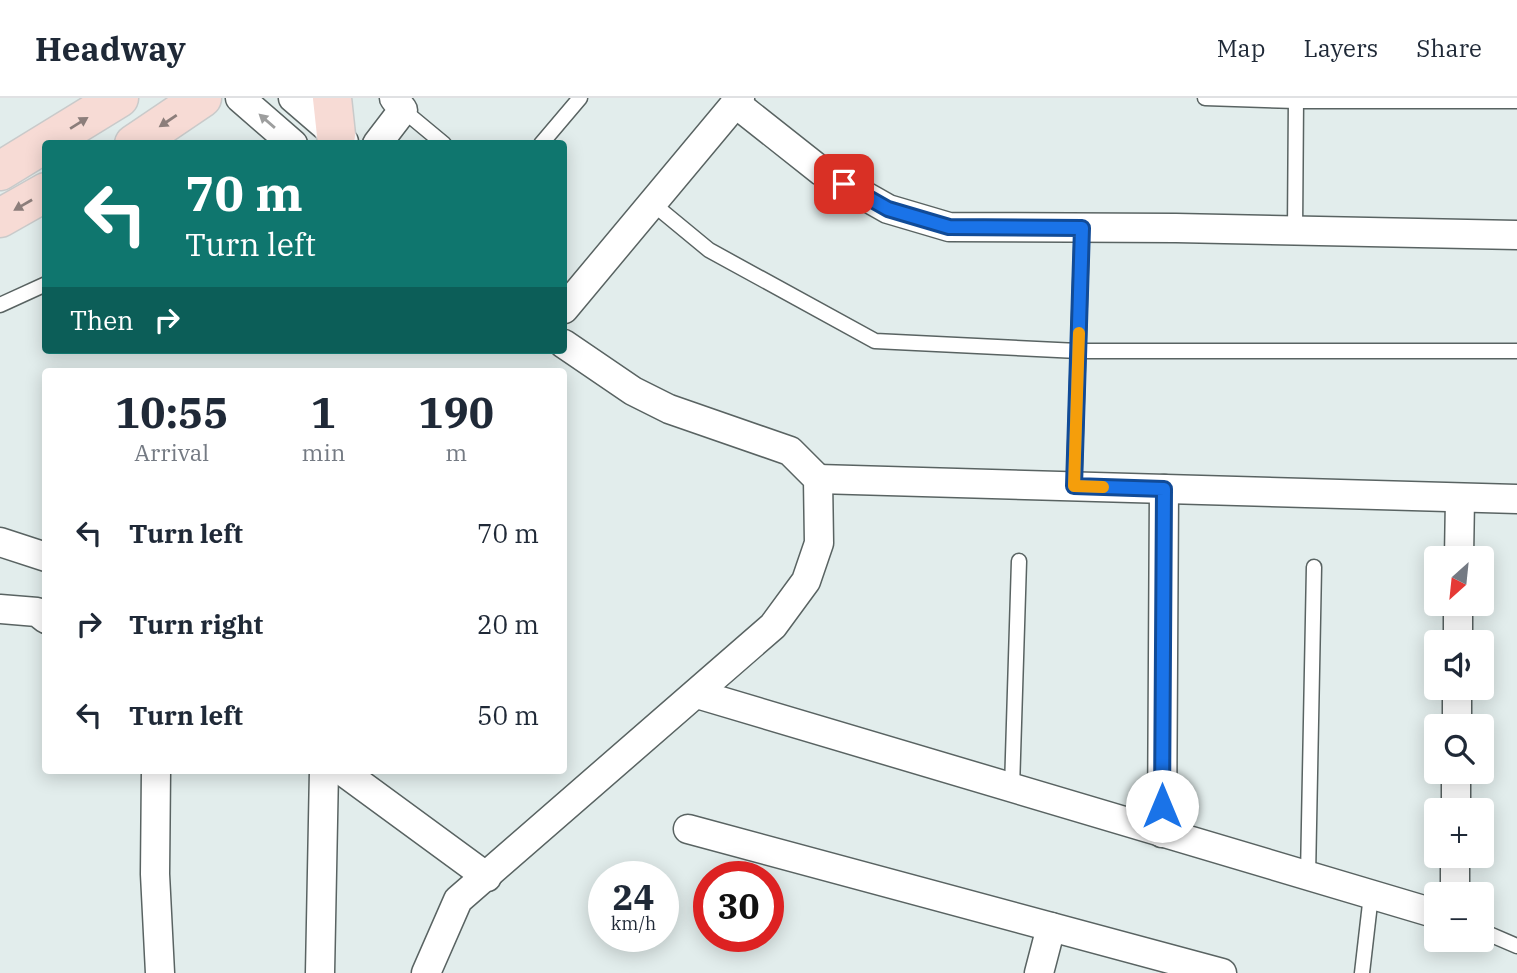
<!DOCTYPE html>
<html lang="en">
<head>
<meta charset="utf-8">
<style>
  :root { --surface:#fff; --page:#f6f6f7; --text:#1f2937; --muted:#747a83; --line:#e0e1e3 }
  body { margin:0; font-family:"IBM Plex Serif",serif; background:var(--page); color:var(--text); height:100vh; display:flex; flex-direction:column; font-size:26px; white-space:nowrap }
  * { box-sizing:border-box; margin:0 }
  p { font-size:23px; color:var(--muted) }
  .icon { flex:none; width:38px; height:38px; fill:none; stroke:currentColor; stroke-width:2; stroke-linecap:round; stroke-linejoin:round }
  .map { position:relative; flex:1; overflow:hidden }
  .details { position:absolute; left:42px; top:270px; width:525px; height:406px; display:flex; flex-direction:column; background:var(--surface); border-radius:7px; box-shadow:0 4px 18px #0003 }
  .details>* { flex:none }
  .guide { position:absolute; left:42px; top:42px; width:525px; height:214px; border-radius:7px; box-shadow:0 4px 18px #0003; background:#0f766e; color:#fff; overflow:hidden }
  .needle { width:46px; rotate:207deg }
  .tools { position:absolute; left:1424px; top:448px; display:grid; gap:14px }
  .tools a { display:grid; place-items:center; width:70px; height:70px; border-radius:7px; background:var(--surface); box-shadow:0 4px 18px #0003; font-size:35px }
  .speed { position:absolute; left:588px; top:763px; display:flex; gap:14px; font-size:35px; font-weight:700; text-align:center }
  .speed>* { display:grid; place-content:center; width:91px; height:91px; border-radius:50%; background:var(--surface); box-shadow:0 4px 18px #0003; line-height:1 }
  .speed small { font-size:18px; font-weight:400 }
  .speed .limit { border:10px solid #d22; background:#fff; color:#111 }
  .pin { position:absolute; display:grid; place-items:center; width:60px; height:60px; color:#fff; margin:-30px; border-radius:14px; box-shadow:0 4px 10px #0006 }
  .me { position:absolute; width:77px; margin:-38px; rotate:0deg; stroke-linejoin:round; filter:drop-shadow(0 0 5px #0008) }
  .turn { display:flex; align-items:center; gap:24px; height:147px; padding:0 28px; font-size:32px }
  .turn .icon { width:91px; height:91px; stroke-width:2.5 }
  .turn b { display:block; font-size:49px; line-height:60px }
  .then { display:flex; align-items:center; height:66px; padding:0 28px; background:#0003; gap:14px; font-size:26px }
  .eta { display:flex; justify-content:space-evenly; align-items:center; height:119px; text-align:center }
  .eta b { font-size:42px; font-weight:800; line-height:49px }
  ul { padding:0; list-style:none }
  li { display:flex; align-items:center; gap:21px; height:91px; padding:0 28px }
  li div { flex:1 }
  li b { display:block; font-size:26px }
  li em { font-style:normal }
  header { display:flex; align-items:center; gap:42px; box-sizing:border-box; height:98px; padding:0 35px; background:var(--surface); border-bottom:2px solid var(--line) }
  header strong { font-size:33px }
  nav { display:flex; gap:38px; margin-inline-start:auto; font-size:24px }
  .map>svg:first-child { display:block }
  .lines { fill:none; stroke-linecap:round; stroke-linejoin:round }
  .lane-casing { stroke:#596362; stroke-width:17 }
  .street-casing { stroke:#596362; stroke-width:31 }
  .primary-casing { stroke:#c9caca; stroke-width:41 }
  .lane { stroke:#fff; stroke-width:14 }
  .street { stroke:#fff; stroke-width:28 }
  .primary { stroke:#f7dbd5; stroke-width:38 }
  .oneway { fill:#8c7e7b }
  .oneway2 { fill:#9d9e9e }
  .route-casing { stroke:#114b97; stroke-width:18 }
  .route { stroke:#1a73e8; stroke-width:12 }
  .slow { stroke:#f59e0b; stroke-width:12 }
</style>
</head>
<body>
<header>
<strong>Headway</strong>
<nav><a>Map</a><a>Layers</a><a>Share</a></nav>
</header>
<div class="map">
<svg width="1517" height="875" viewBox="0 0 1517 875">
  <rect width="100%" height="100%" fill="#e2edec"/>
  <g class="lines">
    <defs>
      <g id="lane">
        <polyline points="1205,0 1296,3 1517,3"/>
        <polyline points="403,12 444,46"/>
        <polyline points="541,46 580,0"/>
        <polyline points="652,105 709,152 875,243 1078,253 1517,253"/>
        <polyline points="1295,133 1296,0"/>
        <polyline points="0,207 46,186"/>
        <polyline points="1074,389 1082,130"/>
        <polyline points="1012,690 1019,463"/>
        <polyline points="1308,778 1314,469"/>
        <polyline points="1482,833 1517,848"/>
        <polyline points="1362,875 1371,797"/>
      </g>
      <g id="street">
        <polyline points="240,0 293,46"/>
        <polyline points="293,0 344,44"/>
        <polyline points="735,5 821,73 888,111 949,129 1176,130 1517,137"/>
        <polyline points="377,46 403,12 394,0"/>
        <polyline points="564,211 740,0"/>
        <polyline points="818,381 1517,401"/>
        <polyline points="0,444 46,459"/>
        <polyline points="1459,460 1460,400"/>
        <polyline points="0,511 37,514 46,521"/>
        <polyline points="1458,544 1458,506"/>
        <polyline points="697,596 1437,816"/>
        <polyline points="1457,628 1457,590"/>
        <polyline points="156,672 155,776 160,875"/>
        <polyline points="341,672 487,779"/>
        <polyline points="1456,712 1456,674"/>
        <polyline points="688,731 1222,875"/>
        <polyline points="1162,735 1164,391"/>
        <polyline points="1455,796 1455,758"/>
        <polyline points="320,875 324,672"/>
        <polyline points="426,875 458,802 773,528 806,483 819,445 818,381 790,353 669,311 633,293 564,246"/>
        <polyline points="1039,875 1051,829"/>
      </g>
      <g id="primary">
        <polyline points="332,0 336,37"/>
        <polyline points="134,46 202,0"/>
        <polyline points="0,73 119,0"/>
        <polyline points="0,120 46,94"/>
      </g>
    </defs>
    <!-- lane casing -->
    <use href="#lane" class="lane-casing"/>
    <!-- street casing -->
    <use href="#street" class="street-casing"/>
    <!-- primary casing -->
    <use href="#primary" class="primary-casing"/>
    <!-- lane -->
    <use href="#lane" class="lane"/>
    <!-- street -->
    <use href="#street" class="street"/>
    <!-- primary -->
    <use href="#primary" class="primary"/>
  </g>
  <!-- one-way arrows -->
  <defs><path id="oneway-solid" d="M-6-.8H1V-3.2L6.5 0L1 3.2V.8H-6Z" transform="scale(1.75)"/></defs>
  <g class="oneway">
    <use href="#oneway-solid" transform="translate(168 23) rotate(146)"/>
    <use href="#oneway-solid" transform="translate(79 25) rotate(-32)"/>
    <use href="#oneway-solid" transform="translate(23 107) rotate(150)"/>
  </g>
  <use class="oneway2" href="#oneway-solid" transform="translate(267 23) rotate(-139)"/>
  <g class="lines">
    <defs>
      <polyline id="route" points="844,86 888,111 949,129 1082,130 1074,388 1164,391 1162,708"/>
    </defs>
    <!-- route casing -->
    <use href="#route" class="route-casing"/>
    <!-- route -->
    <use href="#route" class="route"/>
    <!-- slow -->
    <polyline class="slow" points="1079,235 1074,388 1103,389"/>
  </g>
</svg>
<div class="tools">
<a><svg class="needle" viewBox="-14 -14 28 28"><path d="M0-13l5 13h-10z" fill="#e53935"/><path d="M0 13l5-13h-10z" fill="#747a83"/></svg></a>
<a><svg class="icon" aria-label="sound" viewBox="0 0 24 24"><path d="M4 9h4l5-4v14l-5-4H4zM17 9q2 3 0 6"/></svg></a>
<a><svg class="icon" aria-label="search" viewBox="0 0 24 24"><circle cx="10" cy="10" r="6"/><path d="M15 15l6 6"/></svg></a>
<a>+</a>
<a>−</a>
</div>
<div class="speed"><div>24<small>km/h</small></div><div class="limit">30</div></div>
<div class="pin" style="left:844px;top:86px;background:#d93025"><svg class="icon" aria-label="arrive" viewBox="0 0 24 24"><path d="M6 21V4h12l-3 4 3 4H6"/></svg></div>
<svg class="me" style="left:1162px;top:708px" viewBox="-20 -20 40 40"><circle r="19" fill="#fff"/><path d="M0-13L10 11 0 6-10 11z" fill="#1a73e8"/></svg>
<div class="guide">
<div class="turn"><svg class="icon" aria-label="left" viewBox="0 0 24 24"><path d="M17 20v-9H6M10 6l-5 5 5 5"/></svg><div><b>70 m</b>Turn left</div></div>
<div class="then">Then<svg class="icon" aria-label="right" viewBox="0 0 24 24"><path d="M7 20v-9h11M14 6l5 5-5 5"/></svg></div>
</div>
<section class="details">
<div class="eta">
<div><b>10:55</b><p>Arrival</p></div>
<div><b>1</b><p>min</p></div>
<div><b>190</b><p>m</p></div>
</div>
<ul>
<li><svg class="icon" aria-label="left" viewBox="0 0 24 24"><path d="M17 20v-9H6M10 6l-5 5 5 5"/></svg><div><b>Turn left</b></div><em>70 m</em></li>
<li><svg class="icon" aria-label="right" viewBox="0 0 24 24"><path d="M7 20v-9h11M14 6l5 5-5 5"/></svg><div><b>Turn right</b></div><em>20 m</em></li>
<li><svg class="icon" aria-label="left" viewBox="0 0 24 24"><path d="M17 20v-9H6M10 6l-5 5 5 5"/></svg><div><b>Turn left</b></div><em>50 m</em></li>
</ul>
</section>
</div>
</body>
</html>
